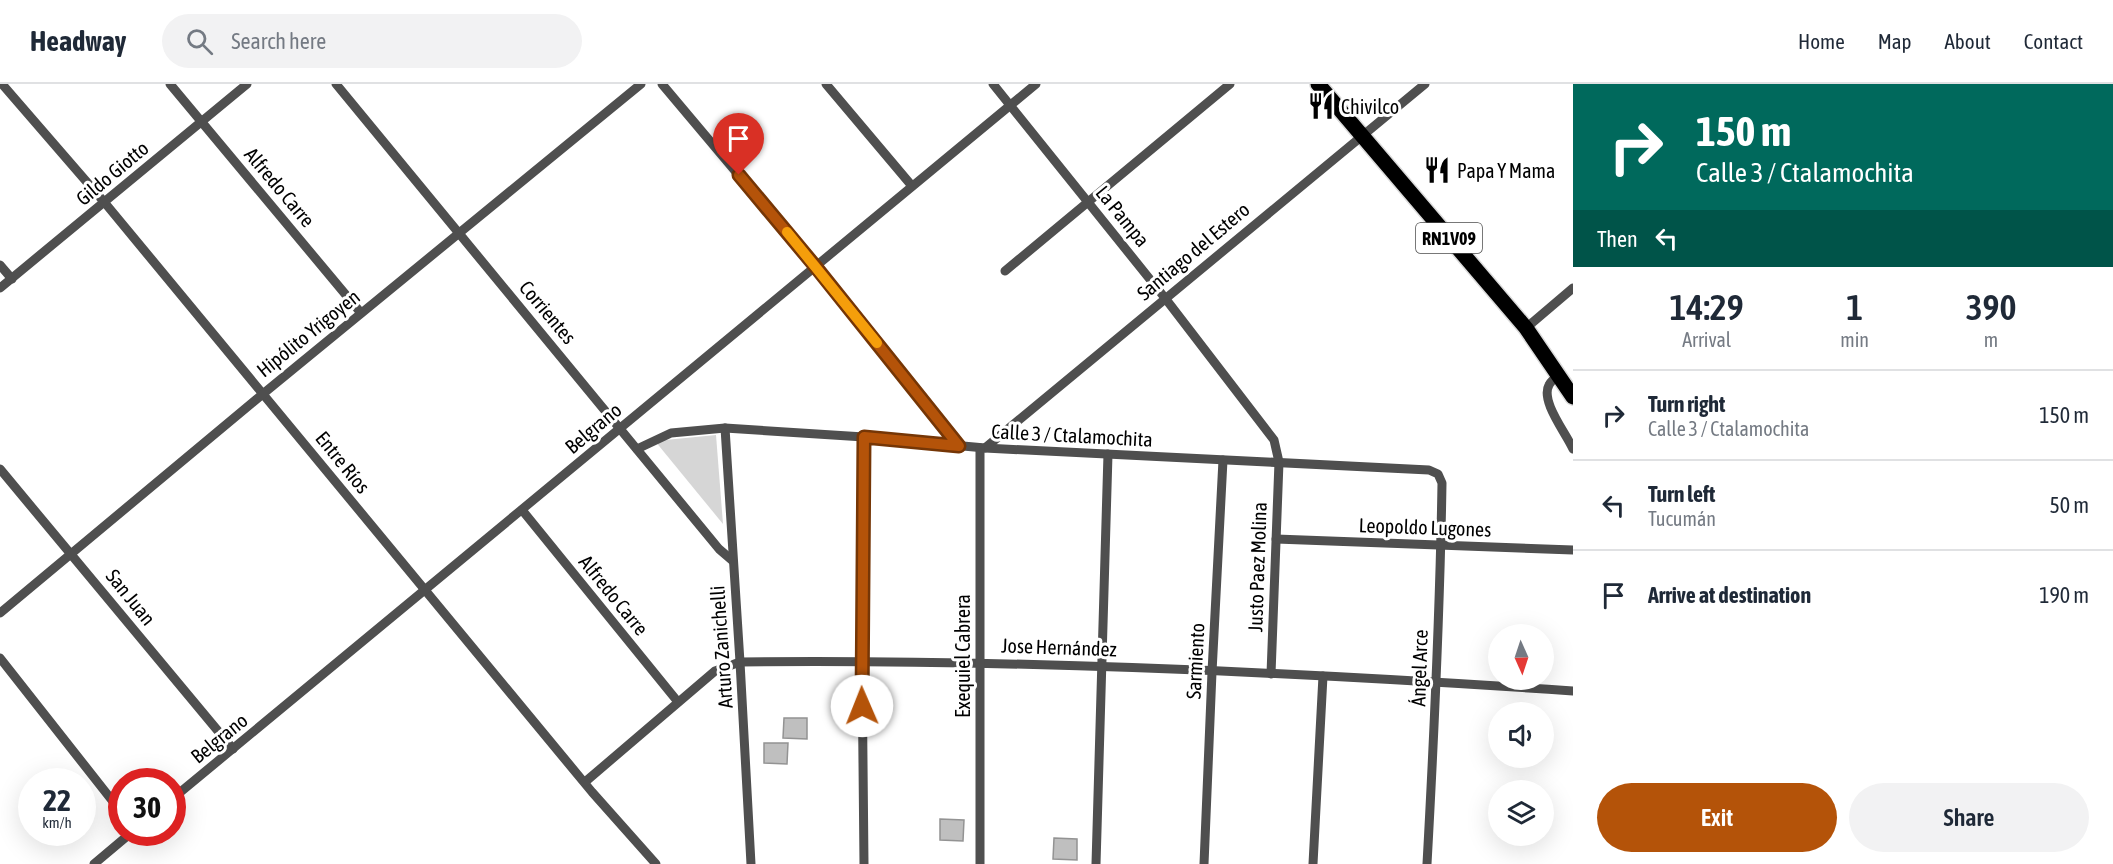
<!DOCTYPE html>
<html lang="en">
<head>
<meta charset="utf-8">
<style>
  :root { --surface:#fff; --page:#f2f2f3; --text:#1f2937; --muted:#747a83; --line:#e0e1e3; --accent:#b45309 }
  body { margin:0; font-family:"Asap Condensed",sans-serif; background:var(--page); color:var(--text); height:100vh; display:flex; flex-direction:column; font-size:22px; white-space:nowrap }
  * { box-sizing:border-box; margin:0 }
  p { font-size:20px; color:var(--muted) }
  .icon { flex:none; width:33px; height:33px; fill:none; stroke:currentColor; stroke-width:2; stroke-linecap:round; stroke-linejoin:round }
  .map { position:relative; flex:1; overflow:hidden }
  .panel { display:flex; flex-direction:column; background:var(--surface); width:540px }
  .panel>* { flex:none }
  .hud { background:#00695c; color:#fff; overflow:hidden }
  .needle { width:39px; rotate:177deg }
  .buttons { position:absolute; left:1488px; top:540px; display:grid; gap:12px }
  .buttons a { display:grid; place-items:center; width:66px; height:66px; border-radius:50%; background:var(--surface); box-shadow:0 6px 24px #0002; font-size:30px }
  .speed { position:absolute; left:18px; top:684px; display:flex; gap:12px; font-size:30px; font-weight:700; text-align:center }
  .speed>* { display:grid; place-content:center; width:78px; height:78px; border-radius:50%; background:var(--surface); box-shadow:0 6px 24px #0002; line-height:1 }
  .speed small { font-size:15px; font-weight:400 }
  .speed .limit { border:9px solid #d22; background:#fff; color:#111 }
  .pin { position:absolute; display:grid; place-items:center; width:51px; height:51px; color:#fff; margin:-62px -26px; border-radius:50% 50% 50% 0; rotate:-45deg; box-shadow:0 0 6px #0007 }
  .pin .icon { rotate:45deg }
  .me { position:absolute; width:66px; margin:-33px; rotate:359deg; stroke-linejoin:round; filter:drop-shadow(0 0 4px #0008) }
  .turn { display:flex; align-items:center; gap:21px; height:126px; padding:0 24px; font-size:27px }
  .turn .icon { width:78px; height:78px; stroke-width:2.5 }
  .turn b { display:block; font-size:42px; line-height:51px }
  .then { display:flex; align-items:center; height:57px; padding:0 24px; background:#0003; gap:12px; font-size:22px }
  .eta { display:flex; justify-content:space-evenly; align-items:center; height:102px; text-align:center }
  .eta b { font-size:36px; font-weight:600; line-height:42px }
  .button { display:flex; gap:12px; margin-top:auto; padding:12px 24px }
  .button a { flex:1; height:69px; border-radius:36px; background:var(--accent); color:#fff; font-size:24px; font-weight:600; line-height:69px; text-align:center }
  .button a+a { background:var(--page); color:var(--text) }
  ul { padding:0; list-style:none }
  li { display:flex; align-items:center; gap:18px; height:90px; padding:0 24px; border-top:2px solid var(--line) }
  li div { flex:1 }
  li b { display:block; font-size:22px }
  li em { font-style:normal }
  header { display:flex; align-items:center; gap:36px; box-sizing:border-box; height:84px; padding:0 30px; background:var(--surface); border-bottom:2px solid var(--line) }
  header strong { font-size:28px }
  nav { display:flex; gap:33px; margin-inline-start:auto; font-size:21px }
  .search { width:420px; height:54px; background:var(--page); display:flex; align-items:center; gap:15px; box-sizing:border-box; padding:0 21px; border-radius:33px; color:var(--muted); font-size:22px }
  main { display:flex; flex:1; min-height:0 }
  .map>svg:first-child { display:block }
  .green { fill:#d6d6d6 }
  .building { fill:#bfbfbf; stroke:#939393; stroke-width:1.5 }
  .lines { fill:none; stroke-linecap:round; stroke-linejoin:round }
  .primary-casing { stroke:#dbdbdb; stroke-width:18 }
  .street { stroke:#4f4f4f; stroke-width:9 }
  .primary { stroke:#000; stroke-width:15 }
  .route-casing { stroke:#753606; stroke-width:15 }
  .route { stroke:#b45309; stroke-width:10 }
  .slow { stroke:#f59e0b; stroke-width:10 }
  .labels { text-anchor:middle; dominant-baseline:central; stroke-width:6; stroke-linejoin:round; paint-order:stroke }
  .shield { fill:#fff; stroke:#4c4c4c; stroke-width:1.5 }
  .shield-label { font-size:18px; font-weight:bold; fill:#000 }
  .poi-label { font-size:20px; fill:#000; stroke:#fff; text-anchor:start }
  .street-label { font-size:20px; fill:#000; stroke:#fff }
</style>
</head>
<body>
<header>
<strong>Headway</strong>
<div class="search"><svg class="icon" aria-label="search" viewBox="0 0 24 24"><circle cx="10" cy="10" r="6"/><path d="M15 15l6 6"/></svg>Search here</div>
<nav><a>Home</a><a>Map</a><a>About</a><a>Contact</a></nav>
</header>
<main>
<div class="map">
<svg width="1573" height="780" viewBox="0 0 1573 780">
  <rect width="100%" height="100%" fill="#fff"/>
  <!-- green -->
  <polygon class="green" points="716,351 723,440 655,357"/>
  <!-- building -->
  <g class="building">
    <polygon points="784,634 807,634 807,655 783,654"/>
    <polygon points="764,659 788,659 787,680 764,679"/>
    <polygon points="940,735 964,736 963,757 940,756"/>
    <polygon points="1054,754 1077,755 1077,776 1053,775"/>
  </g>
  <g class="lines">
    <defs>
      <polyline id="primary" points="1318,0 1526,244 1573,313"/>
    </defs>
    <!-- primary casing -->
    <use href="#primary" class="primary-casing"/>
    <!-- street -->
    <g class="street">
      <polyline points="2,0 105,119 592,708 656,780"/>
      <polyline points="170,0 361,229"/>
      <polyline points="336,0 719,465 733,477"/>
      <polyline points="662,0 815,182 959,362"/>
      <polyline points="826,0 912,102"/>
      <polyline points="993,0 1165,214 1274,356 1279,378 1271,590"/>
      <polyline points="0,181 12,195"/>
      <polyline points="1005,187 1230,0"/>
      <polyline points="0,204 247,0"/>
      <polyline points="1526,244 1573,204"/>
      <path d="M 1559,292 C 1555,294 1551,297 1549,301 C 1540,317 1566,349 1573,365"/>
      <polyline points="725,344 740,578 751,780"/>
      <polyline points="985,364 1425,0"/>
      <path d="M 637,365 L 671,349 L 725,344 L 864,353 L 985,364 L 1429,386 L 1438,390 L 1442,399 C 1440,526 1434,653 1427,780"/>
      <polyline points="0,385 233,665"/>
      <polyline points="522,426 678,618"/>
      <polyline points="1276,455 1573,466"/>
      <polyline points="0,529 264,309 641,0"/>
      <polyline points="0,574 122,729"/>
      <path d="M 585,698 L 715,587 L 740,578 C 1018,575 1296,588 1573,607"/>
      <polyline points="172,715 1036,0"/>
      <polyline points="94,780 132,748"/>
      <polyline points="864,780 862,577 864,353"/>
      <polyline points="980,780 980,364"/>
      <polyline points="1096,780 1108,370"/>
      <polyline points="1204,780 1212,588 1223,376"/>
      <polyline points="1313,780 1323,592"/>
    </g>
    <!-- primary -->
    <use href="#primary" class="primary"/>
  </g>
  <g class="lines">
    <defs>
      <polyline id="route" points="739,91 815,182 959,362 864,353 862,622"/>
    </defs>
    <!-- route casing -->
    <use href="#route" class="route-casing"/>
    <!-- route -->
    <use href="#route" class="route"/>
    <!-- slow -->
    <polyline class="slow" points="787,148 877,259"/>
  </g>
  <!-- icons -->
  <defs>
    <symbol id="restaurant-bare" viewBox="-9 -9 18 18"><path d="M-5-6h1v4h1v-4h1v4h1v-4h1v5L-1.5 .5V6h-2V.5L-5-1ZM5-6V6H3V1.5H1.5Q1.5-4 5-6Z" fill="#000" stroke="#fff" stroke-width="2.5" paint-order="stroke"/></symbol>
  </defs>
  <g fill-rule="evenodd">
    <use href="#restaurant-bare" x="1302" y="3" width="38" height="38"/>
    <use href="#restaurant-bare" x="1418" y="67" width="38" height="38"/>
  </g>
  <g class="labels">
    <!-- shield labels -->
    <rect class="shield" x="1416" y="139" width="66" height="30" rx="4.5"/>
    <g class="shield-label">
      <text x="1449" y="154">RN1V09</text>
    </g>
    <!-- poi labels -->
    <g class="poi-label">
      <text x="1341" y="22">Chivilco</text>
      <text x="1457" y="86">Papa Y Mama</text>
    </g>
    <!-- street labels -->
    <g class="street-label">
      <text transform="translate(112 89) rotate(-40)">Gildo Giotto</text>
      <text transform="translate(280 103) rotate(50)">Alfredo Carre</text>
      <text transform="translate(1123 132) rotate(51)">La Pampa</text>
      <text transform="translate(1193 167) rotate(-40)">Santiago del Estero</text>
      <text transform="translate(548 228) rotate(50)">Corrientes</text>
      <text transform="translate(308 249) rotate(-39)">Hipólito Yrigoyen</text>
      <text transform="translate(593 344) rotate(-40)">Belgrano</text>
      <text transform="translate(1072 351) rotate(3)">Calle 3 / Ctalamochita</text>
      <text transform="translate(343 378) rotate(51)">Entre Ríos</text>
      <text transform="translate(1425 443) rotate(2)">Leopoldo Lugones</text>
      <text transform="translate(1257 483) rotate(-88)">Justo Paez Molina</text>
      <text transform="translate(614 511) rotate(51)">Alfredo Carre</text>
      <text transform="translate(131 513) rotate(51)">San Juan</text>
      <text transform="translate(721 563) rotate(-94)">Arturo Zanichelli</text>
      <text transform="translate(1059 563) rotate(2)">Jose Hernández</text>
      <text transform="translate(962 572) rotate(-90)">Exequiel Cabrera</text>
      <text transform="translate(1195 577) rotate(-87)">Sarmiento</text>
      <text transform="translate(1419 584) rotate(-88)">Ángel Arce</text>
      <text transform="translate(219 654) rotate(-39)">Belgrano</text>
    </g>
  </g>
</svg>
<div class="buttons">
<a><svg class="needle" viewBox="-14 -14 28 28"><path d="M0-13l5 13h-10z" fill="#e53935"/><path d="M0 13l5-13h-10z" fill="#747a83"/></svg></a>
<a><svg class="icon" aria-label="sound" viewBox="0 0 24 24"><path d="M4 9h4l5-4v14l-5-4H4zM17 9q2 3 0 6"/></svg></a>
<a><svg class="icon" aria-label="layers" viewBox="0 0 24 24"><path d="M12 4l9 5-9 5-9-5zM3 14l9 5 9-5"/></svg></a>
</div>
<div class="speed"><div>22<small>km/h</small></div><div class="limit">30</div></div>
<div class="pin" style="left:739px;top:91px;background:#d93025"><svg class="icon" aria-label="arrive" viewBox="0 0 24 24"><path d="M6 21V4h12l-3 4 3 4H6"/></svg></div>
<svg class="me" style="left:862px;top:622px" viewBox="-20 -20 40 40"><circle r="19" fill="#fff"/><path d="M0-13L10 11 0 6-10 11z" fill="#b45309"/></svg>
</div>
<section class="panel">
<div class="hud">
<div class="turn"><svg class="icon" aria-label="right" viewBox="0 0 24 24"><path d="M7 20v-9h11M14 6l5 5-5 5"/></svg><div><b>150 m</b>Calle 3 / Ctalamochita</div></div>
<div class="then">Then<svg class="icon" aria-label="left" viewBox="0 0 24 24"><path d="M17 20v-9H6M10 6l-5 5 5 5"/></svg></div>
</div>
<div class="eta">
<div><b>14:29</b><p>Arrival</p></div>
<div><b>1</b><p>min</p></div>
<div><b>390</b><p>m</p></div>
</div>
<ul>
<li><svg class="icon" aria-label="right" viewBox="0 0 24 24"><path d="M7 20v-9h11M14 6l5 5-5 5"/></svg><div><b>Turn right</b><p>Calle 3 / Ctalamochita</p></div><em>150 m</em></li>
<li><svg class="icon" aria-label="left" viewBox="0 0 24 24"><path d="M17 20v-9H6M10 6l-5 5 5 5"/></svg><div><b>Turn left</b><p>Tucumán</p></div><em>50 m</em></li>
<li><svg class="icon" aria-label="arrive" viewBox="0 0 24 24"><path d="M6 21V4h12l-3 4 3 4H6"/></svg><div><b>Arrive at destination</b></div><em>190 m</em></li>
</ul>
<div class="button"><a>Exit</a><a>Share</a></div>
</section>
</main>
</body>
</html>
